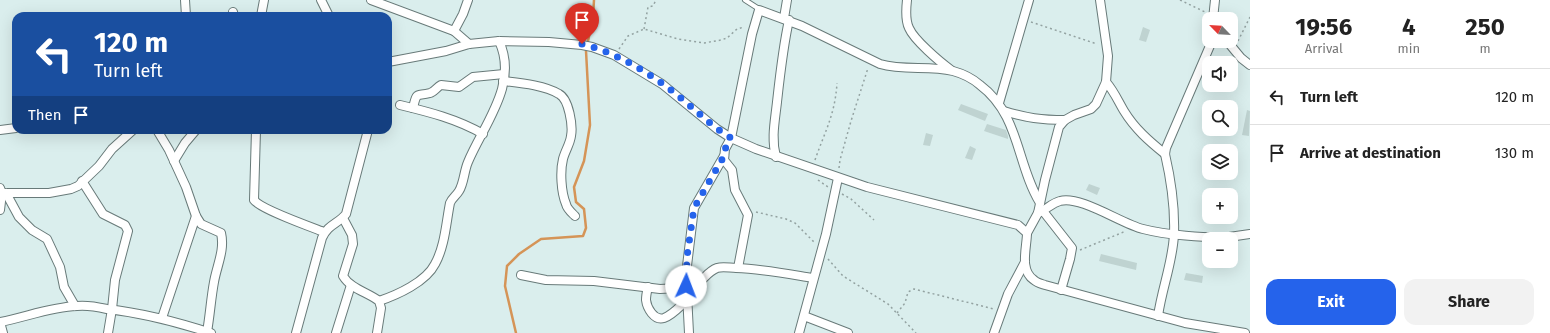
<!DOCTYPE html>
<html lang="en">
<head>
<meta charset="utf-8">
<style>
  :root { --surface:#fff; --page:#f2f2f2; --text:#222; --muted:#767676; --line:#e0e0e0; --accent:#2563eb }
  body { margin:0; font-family:"Fira Sans",sans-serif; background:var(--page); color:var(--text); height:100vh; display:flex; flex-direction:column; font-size:15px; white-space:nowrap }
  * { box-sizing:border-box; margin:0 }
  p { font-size:13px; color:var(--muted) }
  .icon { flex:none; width:22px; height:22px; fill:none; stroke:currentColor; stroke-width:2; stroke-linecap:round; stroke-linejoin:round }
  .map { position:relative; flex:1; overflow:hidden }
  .panel { display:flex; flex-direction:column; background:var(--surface); width:300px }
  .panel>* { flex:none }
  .banner { position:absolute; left:12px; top:12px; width:380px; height:122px; border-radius:12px; box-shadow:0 4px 16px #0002; background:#1a4fa0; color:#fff; overflow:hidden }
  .needle { width:26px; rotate:295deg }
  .fabs { position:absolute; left:1202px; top:12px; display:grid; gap:8px }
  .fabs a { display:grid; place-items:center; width:36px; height:36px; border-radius:8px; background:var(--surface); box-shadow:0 4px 16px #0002; font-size:20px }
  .pin { position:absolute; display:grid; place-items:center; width:34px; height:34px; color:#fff; margin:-41px -17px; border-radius:50% 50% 50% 0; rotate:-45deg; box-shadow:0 0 4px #0007 }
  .pin .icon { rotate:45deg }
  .me { position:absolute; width:44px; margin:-22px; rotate:2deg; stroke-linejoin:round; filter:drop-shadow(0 0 3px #0008) }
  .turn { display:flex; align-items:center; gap:14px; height:84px; padding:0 16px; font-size:18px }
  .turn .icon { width:52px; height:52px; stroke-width:2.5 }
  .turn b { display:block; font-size:28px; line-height:34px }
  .then { display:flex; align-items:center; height:38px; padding:0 16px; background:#0003; gap:8px; font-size:15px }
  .eta { display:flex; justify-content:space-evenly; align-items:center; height:68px; text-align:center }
  .eta b { font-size:24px; font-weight:700; line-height:28px }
  .button { display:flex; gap:8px; margin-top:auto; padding:8px 16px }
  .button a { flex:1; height:46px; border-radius:12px; background:var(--accent); color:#fff; font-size:16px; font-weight:700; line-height:46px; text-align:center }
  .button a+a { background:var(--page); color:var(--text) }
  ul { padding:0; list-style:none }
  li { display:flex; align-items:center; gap:12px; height:56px; padding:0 16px; border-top:1px solid var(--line) }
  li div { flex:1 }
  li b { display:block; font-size:15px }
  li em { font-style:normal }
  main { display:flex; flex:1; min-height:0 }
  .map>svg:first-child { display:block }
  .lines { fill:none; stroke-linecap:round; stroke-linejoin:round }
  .stream { stroke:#d59457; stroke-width:2.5 }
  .building { fill:#bfd3d1 }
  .service-casing { stroke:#687a79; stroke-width:6 }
  .minor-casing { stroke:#687a79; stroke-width:10 }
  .path { stroke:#93a2a1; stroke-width:1.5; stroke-dasharray:2 3; stroke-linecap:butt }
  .service { stroke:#fff; stroke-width:4 }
  .minor { stroke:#fff; stroke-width:8 }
  .route { stroke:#2563eb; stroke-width:7; stroke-dasharray:0 12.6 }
</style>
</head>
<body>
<main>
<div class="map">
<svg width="1250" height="333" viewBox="0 0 1250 333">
  <rect width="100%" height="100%" fill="#daeeed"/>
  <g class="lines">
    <!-- stream -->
    <polyline class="stream" points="516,333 505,286 507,266 519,254 541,239 583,236 586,228 584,209 576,202 574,187 584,161 590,125 586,51 593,17 594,0"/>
  </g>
  <!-- building -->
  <g class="building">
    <polygon points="1143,27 1150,30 1146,42 1139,40"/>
    <polygon points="961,104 988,114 985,121 958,110"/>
    <polygon points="1247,110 1250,111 1249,136 1242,135"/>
    <polygon points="987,124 1006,130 1008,136 1008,139 984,131"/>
    <polygon points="926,133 933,135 930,146 923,145"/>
    <polygon points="970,146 976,149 972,160 965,158"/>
    <polygon points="1089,184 1100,188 1097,195 1086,190"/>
    <polygon points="1101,254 1137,263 1136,270 1099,261"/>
    <polygon points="1186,273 1203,276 1202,283 1184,280"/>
  </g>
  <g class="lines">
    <defs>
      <polyline id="service" points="745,0 759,9"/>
      <g id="minor">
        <polyline points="185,0 186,16"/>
        <polyline points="321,0 329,16"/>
        <polyline points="371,0 454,31 469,44"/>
        <path d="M 907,0 C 906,9 905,20 909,28 C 914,40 940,62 951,70"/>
        <polyline points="233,12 234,16"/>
        <polyline points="261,16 264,0"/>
        <polyline points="784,18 787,0"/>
        <polyline points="1213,19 1215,0"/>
        <polyline points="454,31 463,14 468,0"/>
        <polyline points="1227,41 1241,58 1250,65"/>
        <path d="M 388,62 L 446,51 L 469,44 L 499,41 L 549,42 L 582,45 L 592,47 L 614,55 L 662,84 L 717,129 L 731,138 L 756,149 L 867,187 L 1018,225 L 1027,233 C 1027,247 1019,270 1034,280 C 1037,283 1042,284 1045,285 L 1185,323 L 1245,333"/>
        <path d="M 503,81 C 520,83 544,85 559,94 C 569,99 573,126 571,136 C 570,144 565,151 563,159 C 560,171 561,192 566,204 C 567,209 572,213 575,216"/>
        <path d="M 1106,82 C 1114,91 1118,101 1124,111 C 1135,129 1149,141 1165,154"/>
        <polyline points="999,103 1029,0"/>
        <path d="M 400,105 C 429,112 457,119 483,134"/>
        <path d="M 413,108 C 417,90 417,97 430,93 C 434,92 437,87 441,85 L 459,87 L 473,77 L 504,74"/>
        <path d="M 1004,111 C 1026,118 1042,120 1065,120"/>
        <polyline points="0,130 16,128"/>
        <path d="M 157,130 L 169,150 L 186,187 L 196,216 L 201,224 L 221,233 C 225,250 217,265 214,282 C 211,298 210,315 207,332"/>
        <path d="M 256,130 L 254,200 C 260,209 311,227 324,232"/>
        <path d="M 776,157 C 771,138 775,121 777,102 C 780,75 783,47 789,20"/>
        <polyline points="174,161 185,143 196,130"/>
        <polyline points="82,181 103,214 125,225 128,231 115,280 112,309 108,333"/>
        <polyline points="0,188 2,193 0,210"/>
        <polyline points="2,193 49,193 71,189 78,186 99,166 112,149 133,130"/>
        <polyline points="6,193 19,217 32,230 47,239 60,267 64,287 75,306"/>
        <polyline points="1043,211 1072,248 1070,259 1061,290"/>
        <path d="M 1038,213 C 1046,210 1052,203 1060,201 C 1080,195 1122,224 1143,229 C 1166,235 1205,238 1229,237 C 1236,236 1243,235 1250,234"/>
        <path d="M 343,218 L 352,235 L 353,244 L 343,276 C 351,289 367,292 379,301 L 381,308 L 377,333"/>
        <polyline points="1027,233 1038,213 1045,180 1059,127 1065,120 1074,115 1091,109 1096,104 1106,82 1108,56 1100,0"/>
        <path d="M 738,268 L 748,215 L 735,190 L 732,170 L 724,160 L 725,149 L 731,138 L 752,34 L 759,10 L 802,26 L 880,64 C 904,71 929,65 953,71 C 964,74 972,78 980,85 C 1020,115 1016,163 1040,203"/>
        <polyline points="521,275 546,280 594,281 660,289 678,288 686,286"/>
        <path d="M 648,287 C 647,291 646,296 646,300 C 647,308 654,321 664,318 C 673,315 680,306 687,300"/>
        <path d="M 686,288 C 702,286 704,273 717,268 C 723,266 730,268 736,268 C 762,269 788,274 813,278"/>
        <path d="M 379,301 C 397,295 426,282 435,264 C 445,246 446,223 450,203 C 452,198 456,196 459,191 C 464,183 464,171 468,162 C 484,124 519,84 499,41"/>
        <polyline points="804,316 848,333"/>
        <path d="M 1158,316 C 1162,288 1173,261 1174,234 C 1175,207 1171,180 1165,154 L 1166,148 L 1212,41"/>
        <polyline points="162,318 196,216"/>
        <path d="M 3,333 L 0,322 C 26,317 51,307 77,306 C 87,305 98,307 107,309 C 143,313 177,322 211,333"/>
        <path d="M 296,333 L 322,238 C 328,224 338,224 346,214 L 368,130"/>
        <polyline points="336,333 351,285"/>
        <polyline points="689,333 686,274 694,208 724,156"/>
        <polyline points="799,333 826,234 838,178"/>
        <polyline points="994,333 1008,294 1025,262"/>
      </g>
    </defs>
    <!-- service casing -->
    <use href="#service" class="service-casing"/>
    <!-- minor casing -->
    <use href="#minor" class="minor-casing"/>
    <!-- path -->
    <g class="path">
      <polyline points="1180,0 1205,12"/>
      <polyline points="1031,22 1097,44"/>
      <polyline points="644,29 648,7 653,6 656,0"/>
      <polyline points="1238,41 1250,17"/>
      <polyline points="619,49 628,36 644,29 678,39 704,43 721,40 727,38 737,29 744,27"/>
      <path d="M 815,160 C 825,131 835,115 837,83"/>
      <polyline points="839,168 840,160 851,121 868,68"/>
      <polyline points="818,180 828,187"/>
      <polyline points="842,194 851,199 874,220"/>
      <polyline points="756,212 786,219 795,223 814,242"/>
      <polyline points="1080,250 1126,231"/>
      <polyline points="828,259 843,276 888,304 916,333"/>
      <polyline points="897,313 905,303 908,292 914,289 994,309"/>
    </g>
    <!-- service -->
    <use href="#service" class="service"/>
    <!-- minor -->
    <use href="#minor" class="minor"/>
  </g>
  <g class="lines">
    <!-- route -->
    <path class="route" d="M 582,44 C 615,52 650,73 676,94 C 695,109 711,126 731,138 L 725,149 L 724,156 L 694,208 L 687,257 L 686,286"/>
  </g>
</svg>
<div class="fabs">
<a><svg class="needle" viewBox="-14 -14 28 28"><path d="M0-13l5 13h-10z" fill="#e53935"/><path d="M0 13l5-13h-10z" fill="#767676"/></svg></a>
<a><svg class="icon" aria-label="sound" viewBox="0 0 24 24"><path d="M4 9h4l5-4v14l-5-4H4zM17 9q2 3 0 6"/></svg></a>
<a><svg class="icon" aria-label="search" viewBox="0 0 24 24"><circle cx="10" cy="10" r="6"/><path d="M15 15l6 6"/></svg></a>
<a><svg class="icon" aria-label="layers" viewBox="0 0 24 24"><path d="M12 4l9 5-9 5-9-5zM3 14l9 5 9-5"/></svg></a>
<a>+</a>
<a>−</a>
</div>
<div class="pin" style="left:582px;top:44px;background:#d93025"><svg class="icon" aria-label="arrive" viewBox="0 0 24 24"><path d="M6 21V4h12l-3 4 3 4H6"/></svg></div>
<svg class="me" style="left:686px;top:286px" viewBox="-20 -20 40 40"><circle r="19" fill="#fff"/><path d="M0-13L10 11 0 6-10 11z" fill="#2563eb"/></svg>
<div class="banner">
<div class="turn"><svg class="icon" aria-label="left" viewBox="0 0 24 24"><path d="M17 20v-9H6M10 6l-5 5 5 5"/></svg><div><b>120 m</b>Turn left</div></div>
<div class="then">Then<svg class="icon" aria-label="arrive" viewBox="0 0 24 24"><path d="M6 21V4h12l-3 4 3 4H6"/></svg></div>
</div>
</div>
<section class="panel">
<div class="eta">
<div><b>19:56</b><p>Arrival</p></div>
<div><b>4</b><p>min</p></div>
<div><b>250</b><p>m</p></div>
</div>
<ul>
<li><svg class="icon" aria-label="left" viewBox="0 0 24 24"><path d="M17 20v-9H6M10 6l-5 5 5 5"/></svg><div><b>Turn left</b></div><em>120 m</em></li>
<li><svg class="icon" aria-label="arrive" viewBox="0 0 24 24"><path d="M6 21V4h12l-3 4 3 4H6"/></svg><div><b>Arrive at destination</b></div><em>130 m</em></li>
</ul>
<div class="button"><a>Exit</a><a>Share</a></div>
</section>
</main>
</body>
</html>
